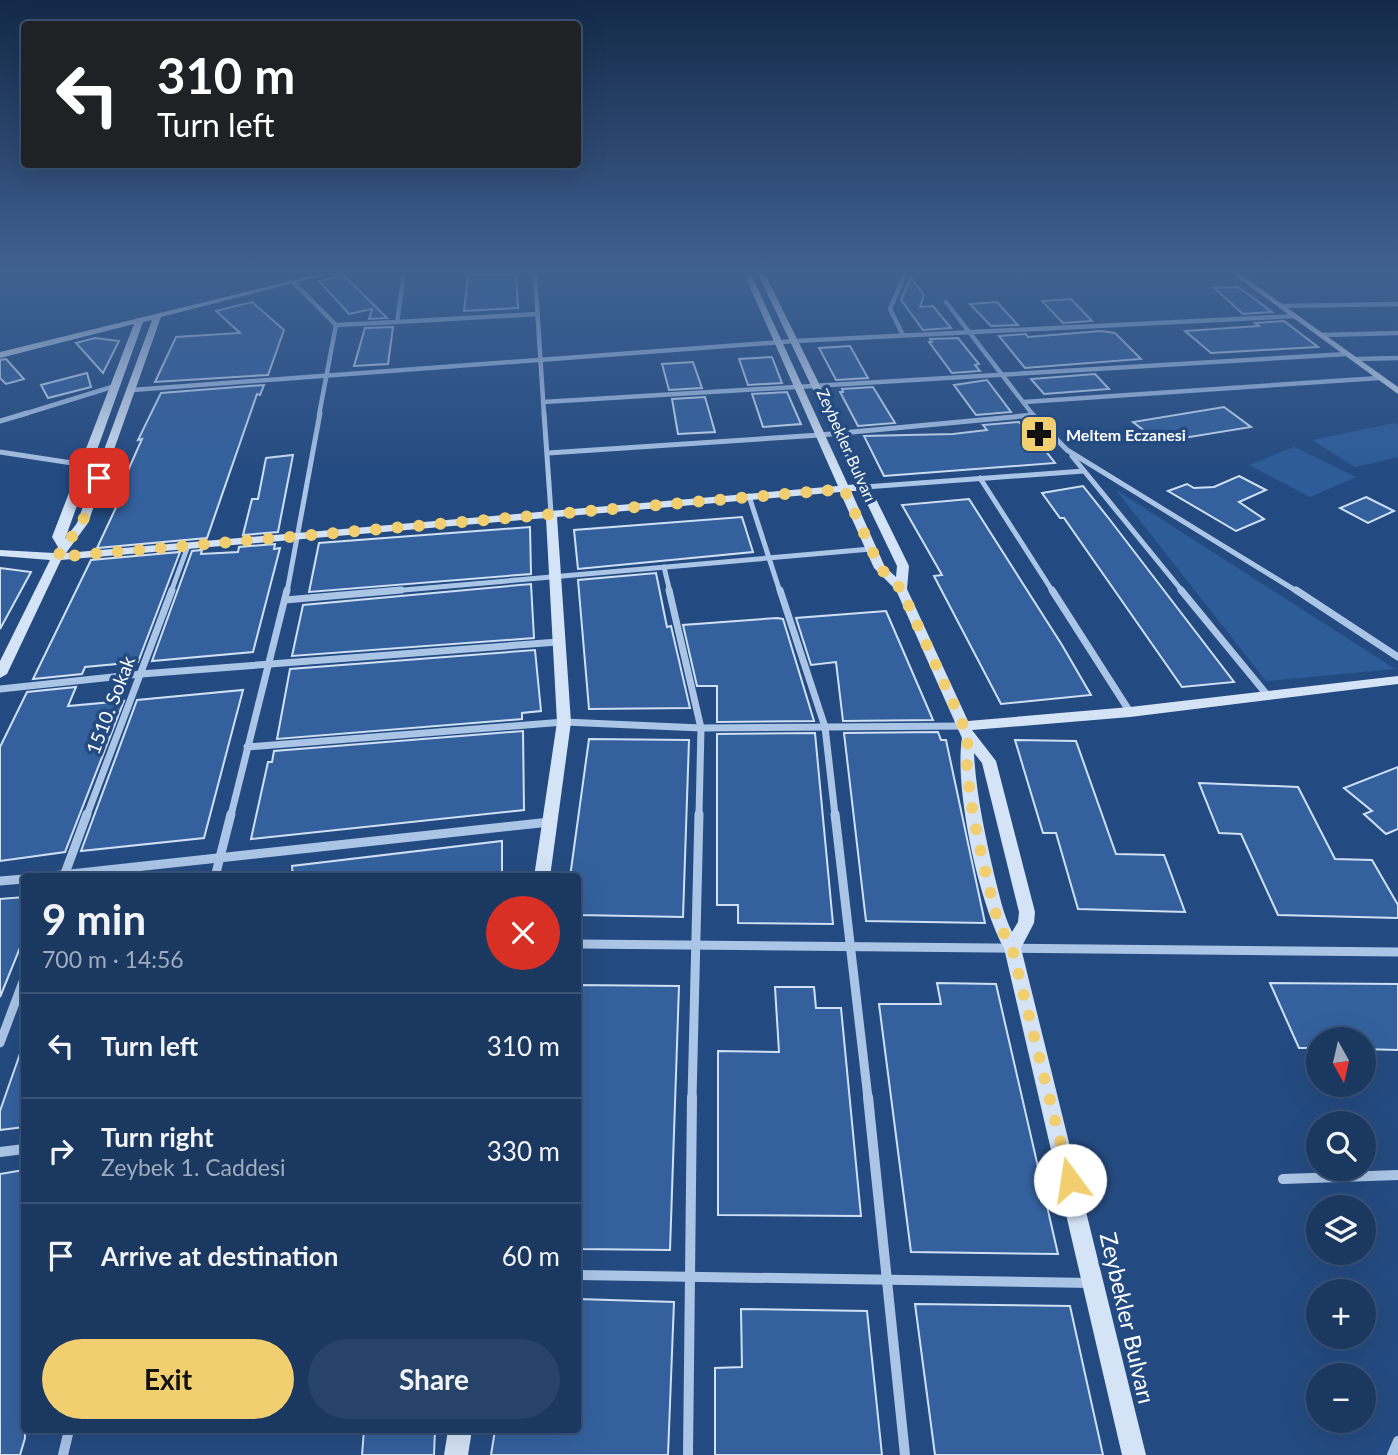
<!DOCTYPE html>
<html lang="en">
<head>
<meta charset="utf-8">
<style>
  :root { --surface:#1b3861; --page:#28436a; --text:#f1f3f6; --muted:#a0acbd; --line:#395276; --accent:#f1ce6f }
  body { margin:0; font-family:Lato,sans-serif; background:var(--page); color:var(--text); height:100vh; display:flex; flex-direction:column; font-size:26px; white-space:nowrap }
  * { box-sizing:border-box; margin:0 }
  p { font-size:23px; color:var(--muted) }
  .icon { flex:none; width:38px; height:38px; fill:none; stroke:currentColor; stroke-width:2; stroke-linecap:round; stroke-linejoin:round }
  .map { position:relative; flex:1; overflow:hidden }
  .side { position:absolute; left:21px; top:873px; width:560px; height:560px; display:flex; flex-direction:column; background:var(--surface); border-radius:7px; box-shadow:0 7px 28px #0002,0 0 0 2px var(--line) }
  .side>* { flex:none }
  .guide { position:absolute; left:21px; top:21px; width:560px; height:147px; border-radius:7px; box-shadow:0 7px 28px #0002,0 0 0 2px var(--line); background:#202124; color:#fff; overflow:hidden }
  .needle { width:46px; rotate:172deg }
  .controls { position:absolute; left:1306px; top:1027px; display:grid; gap:14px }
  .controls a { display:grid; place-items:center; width:70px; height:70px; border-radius:50%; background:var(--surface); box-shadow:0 7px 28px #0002,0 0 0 2px var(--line); font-size:35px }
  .pin { position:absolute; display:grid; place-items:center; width:60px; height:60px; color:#fff; margin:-30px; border-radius:14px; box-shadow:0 4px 10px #0006 }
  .me { position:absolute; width:77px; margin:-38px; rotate:346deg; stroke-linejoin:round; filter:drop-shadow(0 0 5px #0008) }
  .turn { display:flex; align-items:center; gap:24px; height:147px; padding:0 21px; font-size:32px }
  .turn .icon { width:91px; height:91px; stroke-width:2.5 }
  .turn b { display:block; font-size:49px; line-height:60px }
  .round { display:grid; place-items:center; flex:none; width:74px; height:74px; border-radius:37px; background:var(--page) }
  .summary { display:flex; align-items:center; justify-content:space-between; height:119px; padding:0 21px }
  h1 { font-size:42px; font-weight:700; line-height:52px }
  .action { display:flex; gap:14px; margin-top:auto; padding:14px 21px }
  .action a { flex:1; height:80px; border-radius:42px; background:var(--accent); color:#111; font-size:28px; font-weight:700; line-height:80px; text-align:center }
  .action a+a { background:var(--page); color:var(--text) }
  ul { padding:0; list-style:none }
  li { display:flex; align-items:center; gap:21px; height:105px; padding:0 21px; border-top:2px solid var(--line) }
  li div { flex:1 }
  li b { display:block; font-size:26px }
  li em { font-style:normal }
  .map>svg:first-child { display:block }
  .green { fill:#2e5c99 }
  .building { fill:#34619e; stroke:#cfe0f5; stroke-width:2 }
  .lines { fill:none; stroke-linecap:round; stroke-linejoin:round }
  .street-far4 { stroke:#abc5e7; stroke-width:4.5 }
  .street-far3 { stroke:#abc5e7; stroke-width:5 }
  .street-far2 { stroke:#abc5e7; stroke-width:7 }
  .street-far1 { stroke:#abc5e7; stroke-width:9 }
  .street { stroke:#abc5e7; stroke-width:10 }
  .secondary { fill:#d5e3f6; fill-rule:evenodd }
  .route { stroke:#f1ce6f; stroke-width:12; stroke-dasharray:0 21.6 }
  .labels { text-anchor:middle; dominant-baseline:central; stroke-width:7; stroke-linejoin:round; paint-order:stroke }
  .far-poi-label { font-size:16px; font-weight:bold; fill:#fff; stroke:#244b81; text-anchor:start }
  .far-street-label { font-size:16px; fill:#fff; stroke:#244b81 }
  .street-label { font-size:19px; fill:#fff; stroke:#244b81 }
  .near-street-label { font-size:23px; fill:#fff; stroke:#244b81 }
</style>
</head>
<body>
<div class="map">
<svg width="1398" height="1455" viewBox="0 0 1398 1455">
  <rect width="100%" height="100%" fill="#244b81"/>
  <!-- green -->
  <g class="green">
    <polygon points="1394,423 1398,425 1398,457 1355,467 1312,440"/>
    <polygon points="1294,447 1356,477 1310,497 1249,465"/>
    <polygon points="1116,490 1395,669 1266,681"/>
  </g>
  <!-- building -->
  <g class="building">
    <polygon points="468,274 516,274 518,308 464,311"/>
    <polygon points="344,276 377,308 387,318 369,319 372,309 349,314 319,281"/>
    <polygon points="911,278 924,295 920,307 933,306 951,328 923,330 901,300"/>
    <polygon points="1238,287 1252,297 1272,312 1243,314 1214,288"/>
    <polygon points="1071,299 1092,321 1063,323 1042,301"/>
    <polygon points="252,302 284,330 268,375 155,382 176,337 240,333 216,311"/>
    <polygon points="997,302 1018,325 991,326 970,304"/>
    <polygon points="1284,321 1318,347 1211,353 1185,331 1259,326 1255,323"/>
    <polygon points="393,327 388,364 354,366 365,328"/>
    <polygon points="1101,331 1115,333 1141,359 1025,368 999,336 1026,334 1028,337"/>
    <polygon points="95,338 119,341 103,373 76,343"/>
    <polygon points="958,338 979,364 975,365 980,371 952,373 929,342 932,342 930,339"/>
    <polygon points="850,346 868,378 836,380 819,348"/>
    <polygon points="772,357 782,383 748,385 739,359"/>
    <polygon points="6,359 24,379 6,384 0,378 0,360"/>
    <polygon points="693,362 702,388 669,390 662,364"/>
    <polygon points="87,373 91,387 48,398 41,385"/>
    <polygon points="1095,374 1109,389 1044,394 1031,379"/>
    <polygon points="987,380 1011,412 976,415 954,385"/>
    <polygon points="264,385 260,395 257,394 207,538 97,548 127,484 122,484 142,439 138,440 161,393"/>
    <polygon points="873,387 895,423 858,426 840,392 843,392 842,389"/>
    <polygon points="787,392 801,424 763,427 752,394"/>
    <polygon points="705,397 715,432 678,434 672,399"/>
    <polygon points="1224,407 1251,427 1159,442 1133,422"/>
    <polygon points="1019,422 1023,427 1027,427 1055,463 884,476 864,436 953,434 987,430 983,425"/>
    <polygon points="293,455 278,532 243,535 252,499 258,499 266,458"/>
    <polygon points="1239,476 1266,490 1239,502 1264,519 1236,531 1168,491 1187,484 1194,488 1214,487"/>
    <polygon points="1083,486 1110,520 1234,682 1182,687 1064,518 1060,518 1042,493"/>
    <polygon points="1366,497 1394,511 1368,523 1340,508"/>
    <polygon points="969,499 1062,645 1091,695 1001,704 934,576 942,575 902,505"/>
    <polygon points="742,517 753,552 578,569 574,530"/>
    <polygon points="530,527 531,574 309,592 319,543"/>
    <polygon points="275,544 274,549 280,548 253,652 152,661 192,551 202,550 201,554 238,552 239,547"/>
    <polygon points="180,552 138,662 85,667 82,674 33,679 91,560"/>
    <polygon points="0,568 31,572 0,629"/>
    <polygon points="656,573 667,627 671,626 690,708 589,709 578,580"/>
    <polygon points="531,584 534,638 292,656 303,605"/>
    <polygon points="886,611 933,720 843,721 836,662 811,665 796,618"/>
    <polygon points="777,618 783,619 814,721 717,722 717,686 697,686 683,625"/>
    <polygon points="535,650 541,711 522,713 522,719 277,739 290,669"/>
    <polygon points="76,687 68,706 124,701 65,852 0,861 0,747 27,692"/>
    <polygon points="243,690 204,838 81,851 137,700"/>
    <polygon points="523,731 524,810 251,839 268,762 272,762 274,751"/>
    <polygon points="938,732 941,740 946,740 985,923 866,921 844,733"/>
    <polygon points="815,733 833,924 738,923 738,905 717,905 717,734"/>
    <polygon points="589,739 689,740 683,917 578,915 578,877 570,877"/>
    <polygon points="1015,740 1076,741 1116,854 1164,855 1185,912 1078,909 1056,833 1043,833"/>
    <polygon points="1398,767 1398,829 1386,834 1364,814 1372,811 1344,788"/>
    <polygon points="1199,783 1298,787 1335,859 1372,860 1398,905 1398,918 1278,915 1241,834 1219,833"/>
    <polygon points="502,841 502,877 293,877 292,866"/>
    <polygon points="24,897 24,938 0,997 0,899"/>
    <polygon points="937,983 996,984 1058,1254 911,1252 879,1004 941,1004"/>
    <polygon points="1270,983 1398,984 1398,1050 1363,1049 1363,1040 1318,1040 1318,1048 1299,1048"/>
    <polygon points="578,985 679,986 670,1250 578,1249"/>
    <polygon points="775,987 814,987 816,1008 841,1008 861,1216 718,1215 718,1051 779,1052"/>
    <polygon points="22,1048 24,1127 0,1130 0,1111"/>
    <polygon points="24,1170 25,1438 20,1455 0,1455 0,1174"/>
    <polygon points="578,1299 674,1302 668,1455 491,1455 495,1430 578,1430"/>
    <polygon points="915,1304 1070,1306 1103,1455 935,1455"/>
    <polygon points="741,1309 867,1311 882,1455 715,1455 715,1368 742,1367"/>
    <polygon points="364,1430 435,1430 434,1455 362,1455"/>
  </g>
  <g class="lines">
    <!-- street-far4 -->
    <g class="street-far4">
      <polyline points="535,274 544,415"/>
      <polyline points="292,281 336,325 319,415"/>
      <polyline points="946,302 1033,415"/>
      <polyline points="1282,306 1398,304"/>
      <polyline points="397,322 537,314"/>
      <polyline points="336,325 397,322 404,274"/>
      <polyline points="903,335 890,309 905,274"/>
      <polyline points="1322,335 1398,333"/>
      <polyline points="1355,359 1398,358"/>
      <polyline points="132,390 795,341 1295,316"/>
      <polyline points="543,402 1347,354"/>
      <polyline points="1024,402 1379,378"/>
      <polyline points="21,415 115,386"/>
    </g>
    <!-- street-far3 -->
    <g class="street-far3">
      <polyline points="544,413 551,513"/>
      <polyline points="1031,413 1067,450 1298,592"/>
      <polyline points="0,421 27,413"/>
      <polyline points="0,452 85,465"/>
      <polyline points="548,453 820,435 1033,415"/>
      <polyline points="1072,456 1183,592"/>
      <polyline points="980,478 1053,592"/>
      <polyline points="865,487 1084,471"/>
      <polyline points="749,496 780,592"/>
      <polyline points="664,567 670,592"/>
      <polyline points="171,592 188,546"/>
      <polyline points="287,592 320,413"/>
      <polyline points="381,592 871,549"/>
    </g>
    <!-- street-far2 -->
    <g class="street-far2">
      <polyline points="669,590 701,728 699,815"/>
      <polyline points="780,590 825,727 835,815"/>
      <polyline points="1052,590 1130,712"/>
      <polyline points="1181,590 1268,696"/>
      <polyline points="1296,590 1398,657"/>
      <polyline points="285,600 401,590"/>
      <polyline points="0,689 141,674 558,642"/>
      <polyline points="247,747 564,722 701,728 964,726"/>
      <polyline points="87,815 172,590"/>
      <polyline points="231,815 287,590"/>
    </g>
    <!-- street-far1 -->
    <g class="street-far1">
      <polyline points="835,814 868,1098"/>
      <polyline points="64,876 87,814"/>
      <polyline points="43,877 550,822"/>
      <polyline points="215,877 231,814"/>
      <polyline points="0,881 24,879"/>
      <polyline points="578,944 1398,952"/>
      <polyline points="0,1043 24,979"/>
      <polyline points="692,1098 699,814"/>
    </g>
    <!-- street -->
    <g class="street">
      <polyline points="868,1097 905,1455"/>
      <polyline points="0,1152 24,1149"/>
      <polyline points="1283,1179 1398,1175"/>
      <polyline points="578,1275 1091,1283"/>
      <polyline points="63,1455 69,1430"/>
      <polyline points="688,1455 692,1097"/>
      <polyline points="1392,1455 1398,1441"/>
    </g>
    <!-- secondary -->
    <g class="secondary">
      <path d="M 319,274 L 330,274 L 161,317 L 88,523 L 66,553 L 838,486 L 744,274 L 751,274 L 848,485 L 858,484 L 758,274 L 765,274 L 909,566 L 907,589 L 968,721 L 1130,707 L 1398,676 L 1398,684 L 1130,717 L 972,730 L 996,761 L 1035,912 L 1034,923 L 1021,948 L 1146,1455 L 1122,1455 L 1004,948 C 979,903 954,789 962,738 L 896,590 L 874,568 L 840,492 L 557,517 L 571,722 L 550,877 L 534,877 L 557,722 L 546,518 L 61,560 L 7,674 L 0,678 L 0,661 L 50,560 L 0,556 L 0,550 L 54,553 L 58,547 L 52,537 L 134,324 L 0,358 L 0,352 ZM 152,320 L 77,523 L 65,539 L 143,322 ZM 851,491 L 861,491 L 897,566 L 896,577 L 885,567 ZM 974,753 L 982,763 L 1019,912 L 1018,922 L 1012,932 C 1003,914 999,893 994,874 C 985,834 976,794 974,753 Z"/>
      <polygon points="1233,274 1240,274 1398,387 1398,394"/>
      <polygon points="448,1430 472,1430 468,1455 444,1455"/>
    </g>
  </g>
  <!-- sky -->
  <linearGradient id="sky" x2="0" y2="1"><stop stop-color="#142947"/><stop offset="0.57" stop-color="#3f6192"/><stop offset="1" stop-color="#3f6192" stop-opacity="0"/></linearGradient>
  <rect width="1398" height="477" fill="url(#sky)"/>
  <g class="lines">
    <!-- route -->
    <path class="route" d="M 99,478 L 82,523 L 57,557 L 844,489 L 880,568 L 901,589 L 969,738 C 958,765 987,881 996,914 C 999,926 1006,937 1012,948 L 1070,1180"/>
  </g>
  <!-- icons -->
  <defs>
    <symbol id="pharmacy-square" viewBox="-11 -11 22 22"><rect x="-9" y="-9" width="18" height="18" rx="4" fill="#f1ce6f" stroke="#244b81"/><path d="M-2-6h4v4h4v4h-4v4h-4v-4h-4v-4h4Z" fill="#111"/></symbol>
  </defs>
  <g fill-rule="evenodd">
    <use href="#pharmacy-square" x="1017" y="412" width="44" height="44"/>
  </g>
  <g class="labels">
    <!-- far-poi labels -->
    <g class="far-poi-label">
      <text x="1066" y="434">Meltem Eczanesi</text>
    </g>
    <!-- far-street labels -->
    <g class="far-street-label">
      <text transform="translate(847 445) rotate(66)">Zeybekler Bulvarı</text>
    </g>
    <!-- street labels -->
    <g class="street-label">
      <text transform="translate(110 705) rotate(-69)">1510. Sokak</text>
    </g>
    <!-- near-street labels -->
    <g class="near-street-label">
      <text transform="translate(1128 1318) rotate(77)">Zeybekler Bulvarı</text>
    </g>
  </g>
</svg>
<div class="controls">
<a><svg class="needle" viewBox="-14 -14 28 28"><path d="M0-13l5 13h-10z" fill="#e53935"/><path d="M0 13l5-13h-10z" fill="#a0acbd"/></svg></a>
<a><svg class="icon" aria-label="search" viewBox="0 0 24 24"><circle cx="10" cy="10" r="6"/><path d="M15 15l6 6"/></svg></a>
<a><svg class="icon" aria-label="layers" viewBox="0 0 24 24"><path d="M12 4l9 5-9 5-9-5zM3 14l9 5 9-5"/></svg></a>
<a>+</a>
<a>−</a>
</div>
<div class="pin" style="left:99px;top:478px;background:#d93025"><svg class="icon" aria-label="arrive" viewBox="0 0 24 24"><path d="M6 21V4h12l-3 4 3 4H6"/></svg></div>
<svg class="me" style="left:1070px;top:1180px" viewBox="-20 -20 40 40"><circle r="19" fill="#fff"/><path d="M0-13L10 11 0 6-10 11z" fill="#f1ce6f"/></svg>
<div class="guide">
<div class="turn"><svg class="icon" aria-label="left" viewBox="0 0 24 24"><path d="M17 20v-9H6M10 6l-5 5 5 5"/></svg><div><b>310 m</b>Turn left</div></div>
</div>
<section class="side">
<div class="summary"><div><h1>9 min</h1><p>700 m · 14:56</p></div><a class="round" style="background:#d93025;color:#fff"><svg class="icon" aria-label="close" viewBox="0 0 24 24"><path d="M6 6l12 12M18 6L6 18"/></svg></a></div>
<ul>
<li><svg class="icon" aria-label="left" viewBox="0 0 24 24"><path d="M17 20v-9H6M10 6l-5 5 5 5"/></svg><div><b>Turn left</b></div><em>310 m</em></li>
<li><svg class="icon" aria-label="right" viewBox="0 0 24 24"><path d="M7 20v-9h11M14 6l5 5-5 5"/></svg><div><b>Turn right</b><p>Zeybek 1. Caddesi</p></div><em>330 m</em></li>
<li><svg class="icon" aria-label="arrive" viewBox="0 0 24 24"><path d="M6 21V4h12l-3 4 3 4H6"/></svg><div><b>Arrive at destination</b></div><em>60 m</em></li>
</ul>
<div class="action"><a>Exit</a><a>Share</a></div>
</section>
</div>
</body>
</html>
